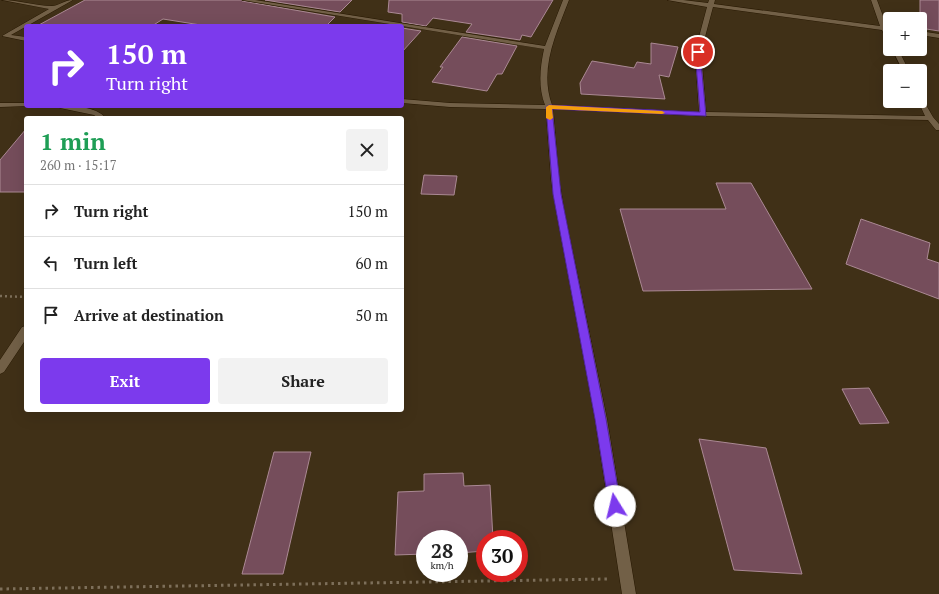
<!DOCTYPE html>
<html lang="en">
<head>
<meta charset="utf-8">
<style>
  :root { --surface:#fff; --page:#f2f2f2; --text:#222; --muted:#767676; --line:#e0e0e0; --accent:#7c3aed }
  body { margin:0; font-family:"PT Serif",serif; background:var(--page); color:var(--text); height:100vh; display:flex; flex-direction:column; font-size:15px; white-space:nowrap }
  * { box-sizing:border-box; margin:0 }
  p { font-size:13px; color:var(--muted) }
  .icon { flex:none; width:22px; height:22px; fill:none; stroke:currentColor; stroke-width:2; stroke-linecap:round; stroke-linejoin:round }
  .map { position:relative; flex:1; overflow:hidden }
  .side { position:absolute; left:24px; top:116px; width:380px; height:296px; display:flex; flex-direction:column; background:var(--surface); border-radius:4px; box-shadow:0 4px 16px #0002 }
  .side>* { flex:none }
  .banner { position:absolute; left:24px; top:24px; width:380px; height:84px; border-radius:4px; box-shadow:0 4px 16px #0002; background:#7c3aed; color:#fff; overflow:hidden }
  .buttons { position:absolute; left:883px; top:12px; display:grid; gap:8px }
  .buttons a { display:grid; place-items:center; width:44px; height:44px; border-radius:4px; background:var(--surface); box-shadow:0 4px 16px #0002; font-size:20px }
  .speed { position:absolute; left:416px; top:530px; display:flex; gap:8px; font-size:20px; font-weight:700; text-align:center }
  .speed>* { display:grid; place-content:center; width:52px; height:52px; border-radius:50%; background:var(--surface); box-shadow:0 4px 16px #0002; line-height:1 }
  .speed small { font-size:10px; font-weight:400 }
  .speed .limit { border:6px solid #d22; background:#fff; color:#111 }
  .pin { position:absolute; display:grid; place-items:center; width:34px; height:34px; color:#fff; margin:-17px; border:2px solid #fff; border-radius:50%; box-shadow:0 1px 4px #0007 }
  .me { position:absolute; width:44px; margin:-22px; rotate:351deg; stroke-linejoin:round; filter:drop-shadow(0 0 3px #0008) }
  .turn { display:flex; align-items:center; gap:14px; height:84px; padding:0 16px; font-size:18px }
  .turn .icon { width:52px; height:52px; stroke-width:2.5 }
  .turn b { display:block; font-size:28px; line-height:34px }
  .round { display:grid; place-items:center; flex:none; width:42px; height:42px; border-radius:4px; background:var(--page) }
  .overview { display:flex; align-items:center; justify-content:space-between; height:68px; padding:0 16px }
  h1 { font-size:24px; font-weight:700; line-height:30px; color:#1e9e55 }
  .action { display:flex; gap:8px; margin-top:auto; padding:8px 16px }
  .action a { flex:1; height:46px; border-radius:4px; background:var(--accent); color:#fff; font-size:16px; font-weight:700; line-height:46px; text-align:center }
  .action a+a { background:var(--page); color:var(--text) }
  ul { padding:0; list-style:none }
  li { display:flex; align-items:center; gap:12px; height:52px; padding:0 16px; border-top:1px solid var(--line) }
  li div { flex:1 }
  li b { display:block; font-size:15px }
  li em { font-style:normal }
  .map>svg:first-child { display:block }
  .building { fill:#754d5b; stroke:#ab8994 }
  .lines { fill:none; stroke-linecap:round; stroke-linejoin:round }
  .street-casing { stroke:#261701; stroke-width:1 }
  .path-far1 { stroke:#7d6f5a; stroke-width:2.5; stroke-dasharray:2 3; stroke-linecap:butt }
  .path { stroke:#7d6f5a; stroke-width:3; stroke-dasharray:2.5 4; stroke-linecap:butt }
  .street { fill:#726047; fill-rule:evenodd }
  .route { fill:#7c3aed; stroke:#51269a }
  .slow { fill:#f59e0b }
</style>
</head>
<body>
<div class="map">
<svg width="939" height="594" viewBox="0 0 939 594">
  <rect width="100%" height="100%" fill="#403017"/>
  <!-- building -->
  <g class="building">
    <polygon points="85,0 241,0 242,1 335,17 326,26 207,26 163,19 152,26 37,26"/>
    <polygon points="265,0 352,0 340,12"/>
    <polygon points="389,0 553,0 531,37 522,35 520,40 466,32 472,24 433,18 426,26 402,22 402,14 388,12"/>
    <polygon points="920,0 939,0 939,31 920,28"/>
    <polygon points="402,28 421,31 402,52"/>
    <polygon points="462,37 517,46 502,74 497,74 487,91 432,82 443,67 440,67"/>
    <polygon points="651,43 678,47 669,77 659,75 665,99 581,94 580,83 592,61 634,68 637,62 651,64"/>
    <polygon points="26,129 26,192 0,192 0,160"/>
    <polygon points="424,175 457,176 454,195 421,194"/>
    <polygon points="716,183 751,183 812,289 643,291 620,209 726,209"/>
    <polygon points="861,219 930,243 927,259 939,263 939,299 846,264"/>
    <polygon points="869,388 889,423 860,424 842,389"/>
    <polygon points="699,439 766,448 802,574 734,570"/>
    <polygon points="274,452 311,452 283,574 242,574"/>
    <polygon points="463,473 464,486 490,485 493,539 485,539 485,551 459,553 459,539 425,539 425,554 395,555 398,492 424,491 424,474"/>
  </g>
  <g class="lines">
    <defs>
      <g id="street">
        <path d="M 2,0 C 19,0 35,6 52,6 C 59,6 64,0 73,0 L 11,35 L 26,37 L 26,41 L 2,36 L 49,9 Z"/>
        <path d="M 242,0 L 255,0 L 545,46 L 563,0 L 569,0 C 556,34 539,69 552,105 L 699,112 L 695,52 L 707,7 L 667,0 L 683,0 L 708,3 L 709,0 L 715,0 L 714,4 L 880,26 L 871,0 L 877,0 L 887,27 L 890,27 L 890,31 L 888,31 L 890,34 L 890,42 L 887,40 L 882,30 L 713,7 L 701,52 L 706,112 L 925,116 L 918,101 L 920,101 L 920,97 L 922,98 L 933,117 L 939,124 L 939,130 L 936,130 L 928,120 L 703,116 L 553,109 L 559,179 L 564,210 L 607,419 L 636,594 L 622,594 L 595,419 L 556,210 L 551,179 L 546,109 L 450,107 L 402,103 L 402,99 L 450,103 L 545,105 C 538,87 540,68 544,49 Z"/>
        <polygon points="920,31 939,34 939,38 920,35"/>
        <polygon points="892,49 898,49 909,71 903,71"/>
        <polygon points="0,103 26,103 26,106 29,106 0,107"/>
        <path d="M 59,106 C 74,106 95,106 106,118 L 98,118 L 94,115 L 60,108 Z"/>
        <polygon points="26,326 26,339 4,372 0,374 0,360 22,327"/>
      </g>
    </defs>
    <!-- street casing -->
    <use href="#street" class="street-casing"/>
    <!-- path-far1 -->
    <polyline class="path-far1" points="0,296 26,297"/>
    <!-- path -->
    <polyline class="path" points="0,589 607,579"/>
    <!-- street -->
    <use href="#street" class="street"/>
  </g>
  <!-- route -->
  <polygon class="route" points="698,50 700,52 706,116 552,109 561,194 606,419 621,506 619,510 615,512 611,510 609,506 595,419 553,194 546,107 549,105 700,112 695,52"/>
  <!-- slow -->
  <polygon class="slow" points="549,105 662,111 665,113 662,114 552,109 553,118 550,120 546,118 546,107"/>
</svg>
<div class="buttons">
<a>+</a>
<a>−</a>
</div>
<div class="speed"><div>28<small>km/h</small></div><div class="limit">30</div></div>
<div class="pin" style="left:698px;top:52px;background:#d93025"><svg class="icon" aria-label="arrive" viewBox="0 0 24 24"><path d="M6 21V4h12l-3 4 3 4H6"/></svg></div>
<svg class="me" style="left:615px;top:506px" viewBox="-20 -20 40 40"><circle r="19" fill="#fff"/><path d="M0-13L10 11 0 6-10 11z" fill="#7c3aed"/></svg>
<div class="banner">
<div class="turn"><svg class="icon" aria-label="right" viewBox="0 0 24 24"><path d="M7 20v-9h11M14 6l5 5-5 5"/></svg><div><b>150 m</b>Turn right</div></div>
</div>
<section class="side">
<div class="overview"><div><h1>1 min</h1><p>260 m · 15:17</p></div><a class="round"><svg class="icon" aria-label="close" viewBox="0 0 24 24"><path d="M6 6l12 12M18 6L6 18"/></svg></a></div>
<ul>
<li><svg class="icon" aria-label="right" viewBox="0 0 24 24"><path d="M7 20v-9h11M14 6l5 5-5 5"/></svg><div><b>Turn right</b></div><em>150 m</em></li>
<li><svg class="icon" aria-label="left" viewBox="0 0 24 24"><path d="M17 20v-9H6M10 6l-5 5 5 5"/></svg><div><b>Turn left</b></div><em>60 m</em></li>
<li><svg class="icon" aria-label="arrive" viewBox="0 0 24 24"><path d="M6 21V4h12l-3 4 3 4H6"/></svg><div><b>Arrive at destination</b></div><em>50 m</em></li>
</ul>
<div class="action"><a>Exit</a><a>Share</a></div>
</section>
</div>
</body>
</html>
